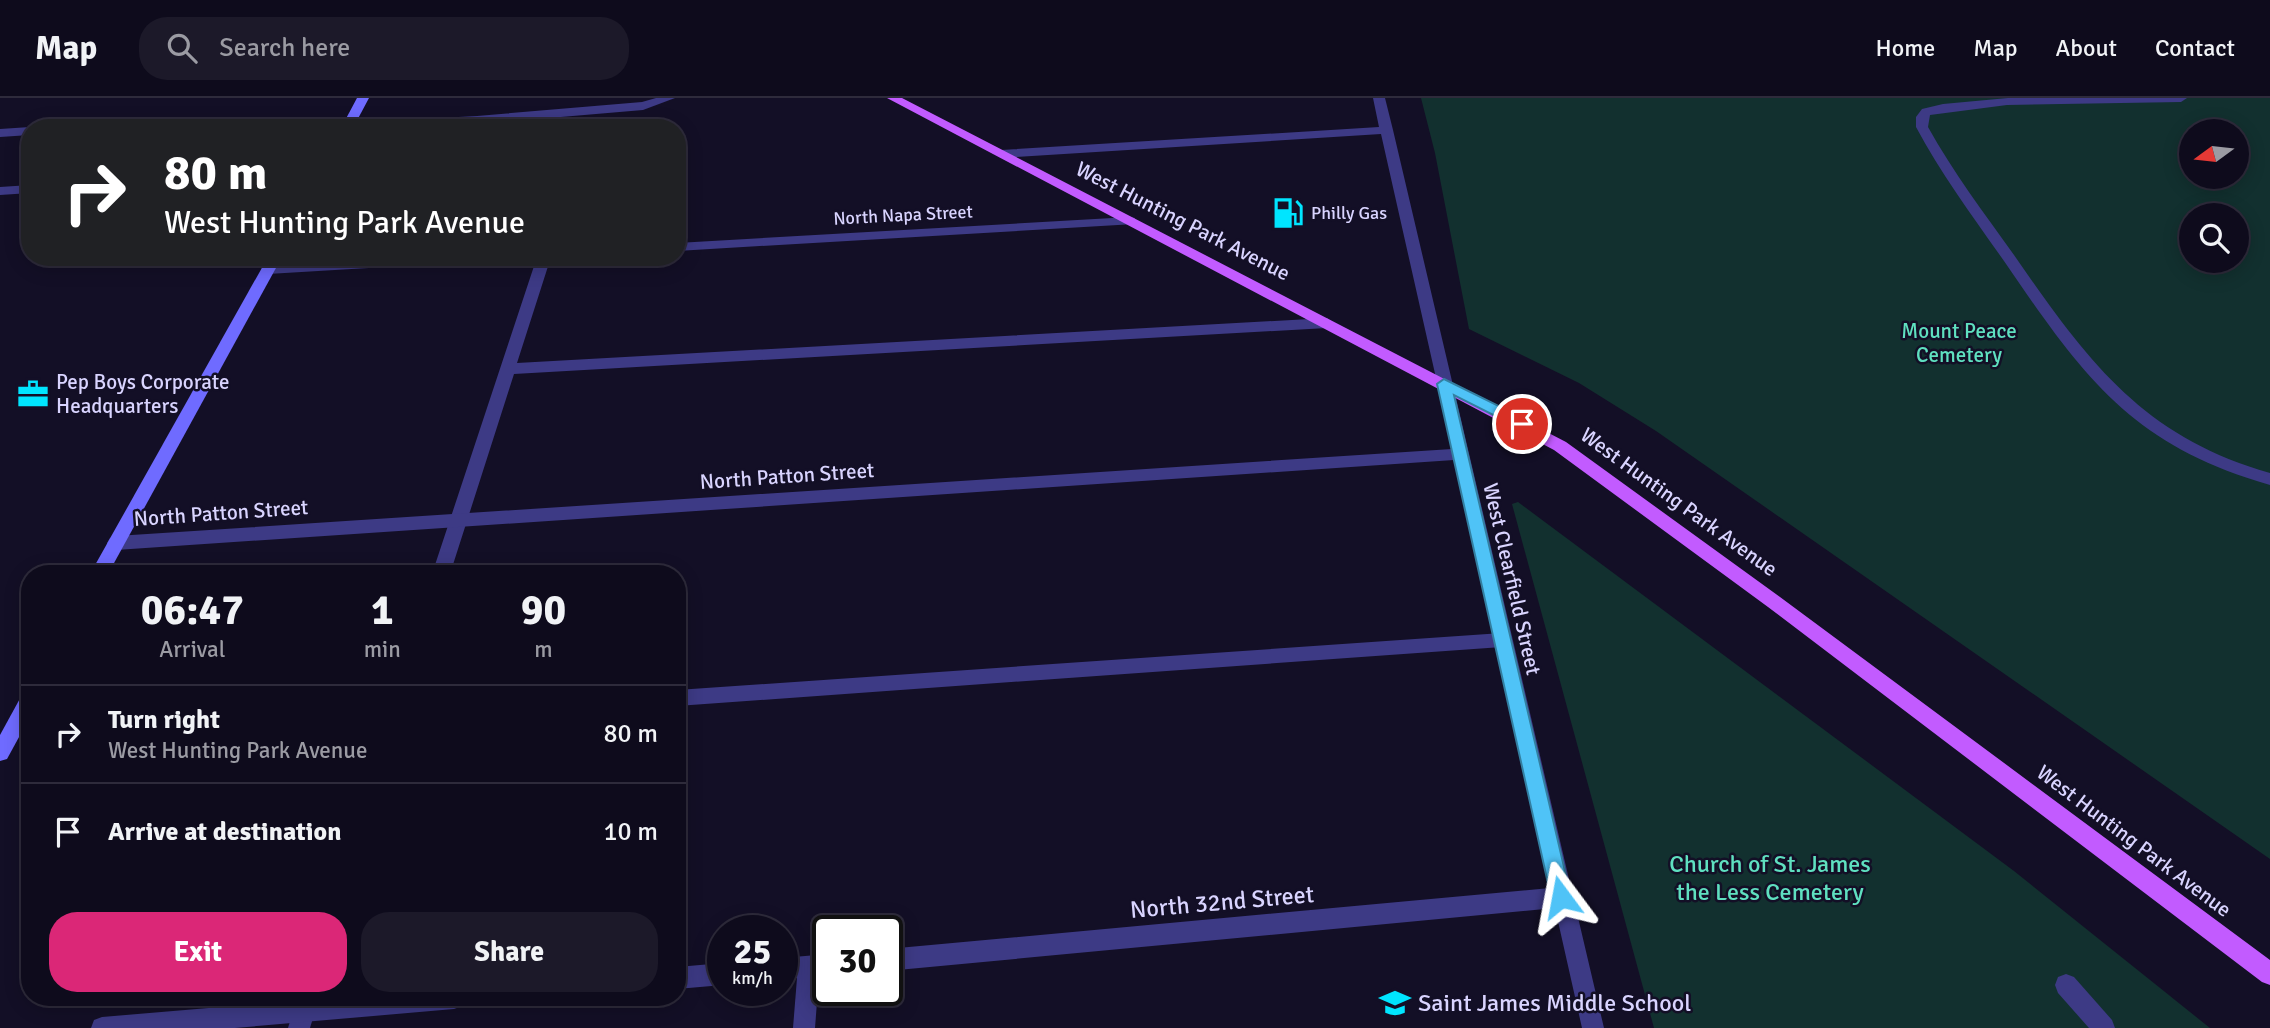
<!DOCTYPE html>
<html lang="en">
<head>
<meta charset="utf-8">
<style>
  :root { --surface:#0e0b1c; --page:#1c1929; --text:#f1f3f6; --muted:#9b9ba3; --line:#2e2b3b; --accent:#db2777 }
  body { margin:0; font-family:Signika,sans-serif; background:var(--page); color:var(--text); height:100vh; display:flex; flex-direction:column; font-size:26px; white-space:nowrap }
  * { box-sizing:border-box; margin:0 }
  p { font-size:23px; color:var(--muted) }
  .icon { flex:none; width:38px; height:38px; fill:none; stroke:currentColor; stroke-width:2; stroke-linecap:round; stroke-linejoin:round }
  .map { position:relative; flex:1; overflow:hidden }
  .side { position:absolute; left:21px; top:467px; width:665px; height:441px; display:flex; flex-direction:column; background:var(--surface); border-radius:28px; box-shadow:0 4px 18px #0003,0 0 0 2px var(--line) }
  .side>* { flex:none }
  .top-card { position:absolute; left:21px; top:21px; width:665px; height:147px; border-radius:28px; box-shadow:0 4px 18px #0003,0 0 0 2px var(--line); background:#202124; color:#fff; overflow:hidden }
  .needle { width:46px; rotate:255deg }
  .fabs { position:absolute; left:2179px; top:21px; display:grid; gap:14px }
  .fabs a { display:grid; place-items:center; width:70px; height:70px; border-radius:50%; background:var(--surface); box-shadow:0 4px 18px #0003,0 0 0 2px var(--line); font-size:35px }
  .speed { position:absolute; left:707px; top:817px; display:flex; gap:14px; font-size:35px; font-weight:700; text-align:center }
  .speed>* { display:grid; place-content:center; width:91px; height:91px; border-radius:50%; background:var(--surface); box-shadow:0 4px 18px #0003,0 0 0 2px var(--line); line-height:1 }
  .speed small { font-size:18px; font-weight:400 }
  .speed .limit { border:4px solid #111; border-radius:10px; background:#fff; color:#111 }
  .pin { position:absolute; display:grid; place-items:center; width:60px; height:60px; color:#fff; margin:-30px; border:4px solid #fff; border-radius:50%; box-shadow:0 2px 7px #0007 }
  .me { position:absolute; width:77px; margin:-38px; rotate:347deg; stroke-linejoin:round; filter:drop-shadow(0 0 5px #0008) }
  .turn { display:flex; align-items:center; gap:24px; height:147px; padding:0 28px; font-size:32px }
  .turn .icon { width:91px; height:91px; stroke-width:2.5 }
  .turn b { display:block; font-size:49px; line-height:60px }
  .eta { display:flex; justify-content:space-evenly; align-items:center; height:119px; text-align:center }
  .eta b { font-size:42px; font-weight:800; line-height:49px }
  .cta { display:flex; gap:14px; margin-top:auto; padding:14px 28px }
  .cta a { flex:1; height:80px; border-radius:28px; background:var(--accent); color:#fff; font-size:28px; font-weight:800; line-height:80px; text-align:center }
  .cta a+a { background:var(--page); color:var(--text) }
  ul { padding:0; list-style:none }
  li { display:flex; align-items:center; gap:21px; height:98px; padding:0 28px; border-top:2px solid var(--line) }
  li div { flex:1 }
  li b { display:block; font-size:26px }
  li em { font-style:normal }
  header { display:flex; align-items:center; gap:42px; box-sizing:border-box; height:98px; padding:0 35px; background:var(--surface); border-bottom:2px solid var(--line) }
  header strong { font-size:33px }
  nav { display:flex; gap:38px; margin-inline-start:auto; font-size:24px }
  .search { width:490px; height:63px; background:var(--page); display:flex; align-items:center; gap:18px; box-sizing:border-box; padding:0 24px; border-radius:28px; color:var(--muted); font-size:26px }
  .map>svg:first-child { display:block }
  .green { fill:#12302f; fill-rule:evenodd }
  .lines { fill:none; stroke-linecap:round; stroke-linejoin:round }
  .service { fill:#3d3a85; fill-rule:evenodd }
  .minor { fill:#3d3a85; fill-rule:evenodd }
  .secondary { fill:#6f6bff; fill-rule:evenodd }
  .primary { fill:#c25bff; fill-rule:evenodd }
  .route { fill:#4fc3f7; stroke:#337fa1; stroke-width:2 }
  .labels { text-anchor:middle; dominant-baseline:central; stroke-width:5; stroke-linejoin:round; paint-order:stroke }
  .far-poi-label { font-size:18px; fill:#d9d4ff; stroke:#130f26; text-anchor:start }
  .far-street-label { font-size:18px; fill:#d9d4ff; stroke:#130f26 }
  .street-label { font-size:21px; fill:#d9d4ff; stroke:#130f26 }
  .park-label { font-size:21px; fill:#5fe0c0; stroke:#130f26 }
  .poi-label { font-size:21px; fill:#d9d4ff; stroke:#130f26; text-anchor:start }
  .near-park-label { font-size:24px; fill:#5fe0c0; stroke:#130f26 }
  .near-street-label { font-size:24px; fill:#d9d4ff; stroke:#130f26 }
  .near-poi-label { font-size:24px; fill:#d9d4ff; stroke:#130f26; text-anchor:start }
</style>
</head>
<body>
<header>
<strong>Map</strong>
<div class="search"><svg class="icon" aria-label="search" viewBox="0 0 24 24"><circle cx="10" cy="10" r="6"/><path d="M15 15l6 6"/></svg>Search here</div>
<nav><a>Home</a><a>Map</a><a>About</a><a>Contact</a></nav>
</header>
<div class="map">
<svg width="2270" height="930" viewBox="0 0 2270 930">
  <rect width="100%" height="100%" fill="#130f26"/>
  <!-- green -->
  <g class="green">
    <path d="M 1421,0 L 2270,0 L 2270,761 L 1656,333 L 1579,285 L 1469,231 L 1435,55 ZM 2191,33 L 2236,33 L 2236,79 L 2191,79 ZM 2191,117 L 2236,117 L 2236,163 L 2191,163 Z"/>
    <polygon points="1518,404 2014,773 2210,930 1654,930 1512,406"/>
  </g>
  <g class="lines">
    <!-- service -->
    <g class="service">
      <polygon points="656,0 675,0 643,12 477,26 402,30 341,29 347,25 477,18 642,4"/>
      <path d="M 2008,0 L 2187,0 L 2181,4 L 2007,7 L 1930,17 L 1928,29 C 1953,74 1984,115 2014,157 C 2086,261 2142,339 2270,375 L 2270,387 C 2130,347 2082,277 2004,163 C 1973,119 1941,76 1916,29 L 1916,19 L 1922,11 L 1943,6 Z"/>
      <polygon points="222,20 226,21 226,27 96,30 102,26"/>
      <polygon points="30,29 30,37 0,39 0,31"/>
      <polygon points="30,87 30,95 0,97 0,89"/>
      <polygon points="537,159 551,159 517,265 1327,220 1334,225 1327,230 514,276 450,476 432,476"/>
      <polygon points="1502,535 1509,537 1511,542 1509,547 1502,549 677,608 677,592"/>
      <polygon points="2066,876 2074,879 2112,922 2115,930 2089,930 2058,895 2055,887 2058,879"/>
      <polygon points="297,900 319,900 310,930 288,930"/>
    </g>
    <!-- minor -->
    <g class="minor">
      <polygon points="1373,0 1385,0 1393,32 1604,930 1582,930 1555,810 887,873 887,851 1550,790 1454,362 116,452 110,450 107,445 110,440 116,438 1452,351 1381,36 1001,60 995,56 1001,52 1379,29"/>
      <polygon points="1130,119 1135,120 1135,126 677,153 677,145"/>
      <polygon points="410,159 493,159 486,163 268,176 261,172 268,168"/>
      <polygon points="828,856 828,878 819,878 815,930 793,930 797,880 782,882 782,860"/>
      <polygon points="723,865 723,887 677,891 677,869"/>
      <polygon points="328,900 465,900 462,908 454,911 235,930 91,930 94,922 102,919"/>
    </g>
    <!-- secondary -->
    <g class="secondary">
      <polygon points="357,0 369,0 353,30 341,30"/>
      <polygon points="268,159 282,159 108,476 90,476"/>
      <polygon points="30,593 30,619 7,661 0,663 0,637 23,595"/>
    </g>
    <!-- primary -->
    <polygon class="primary" points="887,0 902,0 1566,344 1780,499 2270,862 2270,887 2262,884 1768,509 1554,352"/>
  </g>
  <!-- route -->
  <polygon class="route" points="1444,281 1527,322 1529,326 1522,331 1517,329 1454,297 1571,799 1568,806 1561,808 1554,806 1551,799 1437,286"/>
  <!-- icons -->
  <defs>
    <symbol id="fuel-bare" viewBox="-9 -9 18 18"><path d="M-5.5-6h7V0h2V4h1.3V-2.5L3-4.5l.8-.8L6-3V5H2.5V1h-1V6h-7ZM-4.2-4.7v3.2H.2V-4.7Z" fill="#00e5ff" stroke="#130f26" stroke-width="2.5" paint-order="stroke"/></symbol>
    <symbol id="office-bare" viewBox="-9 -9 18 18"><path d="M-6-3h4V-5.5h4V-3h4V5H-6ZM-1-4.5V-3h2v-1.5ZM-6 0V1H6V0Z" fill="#00e5ff" stroke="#130f26" stroke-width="2.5" paint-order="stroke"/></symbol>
    <symbol id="school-bare" viewBox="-9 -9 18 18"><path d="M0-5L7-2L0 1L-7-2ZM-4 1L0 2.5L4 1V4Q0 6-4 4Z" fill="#00e5ff" stroke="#130f26" stroke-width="2.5" paint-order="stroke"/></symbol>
  </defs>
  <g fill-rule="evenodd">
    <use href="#fuel-bare" x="1266" y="93" width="44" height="44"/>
    <use href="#office-bare" x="11" y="274" width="44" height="44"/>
    <use href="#school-bare" x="1373" y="883" width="44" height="44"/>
  </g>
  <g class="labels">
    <!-- far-poi labels -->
    <g class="far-poi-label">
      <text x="1311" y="115">Philly Gas</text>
    </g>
    <!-- far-street labels -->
    <g class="far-street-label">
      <text transform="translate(903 117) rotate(-3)">North Napa Street</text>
    </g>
    <!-- street labels -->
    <g class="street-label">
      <text transform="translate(1183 123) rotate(27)">West Hunting Park Avenue</text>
      <text transform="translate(787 378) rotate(-4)">North Patton Street</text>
      <text transform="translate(1679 404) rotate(36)">West Hunting Park Avenue</text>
      <text transform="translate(221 415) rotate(-4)">North Patton Street</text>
      <text transform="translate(1512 481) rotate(77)">West Clearfield Street</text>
      <text transform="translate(2134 743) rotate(37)">West Hunting Park Avenue</text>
    </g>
    <!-- park labels -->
    <g class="park-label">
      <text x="1959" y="233">Mount Peace<tspan x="1959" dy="24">Cemetery</tspan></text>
    </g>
    <!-- poi labels -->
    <g class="poi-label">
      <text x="56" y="284">Pep Boys Corporate<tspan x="56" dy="24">Headquarters</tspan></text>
    </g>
    <!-- near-park labels -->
    <g class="near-park-label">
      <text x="1770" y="766">Church of St. James<tspan x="1770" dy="28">the Less Cemetery</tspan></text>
    </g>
    <!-- near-street labels -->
    <g class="near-street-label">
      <text transform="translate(1222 804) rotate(-5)">North 32nd Street</text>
    </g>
    <!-- near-poi labels -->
    <g class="near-poi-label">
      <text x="1418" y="905">Saint James Middle School</text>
    </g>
  </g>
</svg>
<div class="fabs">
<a><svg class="needle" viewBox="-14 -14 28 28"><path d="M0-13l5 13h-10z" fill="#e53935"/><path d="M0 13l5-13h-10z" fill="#9b9ba3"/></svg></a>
<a><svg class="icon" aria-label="search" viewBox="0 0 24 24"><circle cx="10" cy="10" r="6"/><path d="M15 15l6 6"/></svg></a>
</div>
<div class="speed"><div>25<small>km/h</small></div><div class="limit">30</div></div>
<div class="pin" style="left:1522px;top:326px;background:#d93025"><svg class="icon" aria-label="arrive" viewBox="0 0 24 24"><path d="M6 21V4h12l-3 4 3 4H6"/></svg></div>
<svg class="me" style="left:1561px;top:799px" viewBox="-20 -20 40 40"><path d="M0-17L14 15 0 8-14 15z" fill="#4fc3f7" stroke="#fff" stroke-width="4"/></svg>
<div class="top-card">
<div class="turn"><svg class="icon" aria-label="right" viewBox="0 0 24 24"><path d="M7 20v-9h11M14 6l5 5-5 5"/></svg><div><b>80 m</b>West Hunting Park Avenue</div></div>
</div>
<section class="side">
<div class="eta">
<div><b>06:47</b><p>Arrival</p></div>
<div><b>1</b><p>min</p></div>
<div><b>90</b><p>m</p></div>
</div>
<ul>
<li><svg class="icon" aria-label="right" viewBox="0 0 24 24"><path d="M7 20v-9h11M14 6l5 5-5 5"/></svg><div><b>Turn right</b><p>West Hunting Park Avenue</p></div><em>80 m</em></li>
<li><svg class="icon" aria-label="arrive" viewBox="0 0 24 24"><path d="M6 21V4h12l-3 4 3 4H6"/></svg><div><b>Arrive at destination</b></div><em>10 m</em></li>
</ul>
<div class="cta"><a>Exit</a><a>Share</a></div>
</section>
</div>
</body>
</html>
